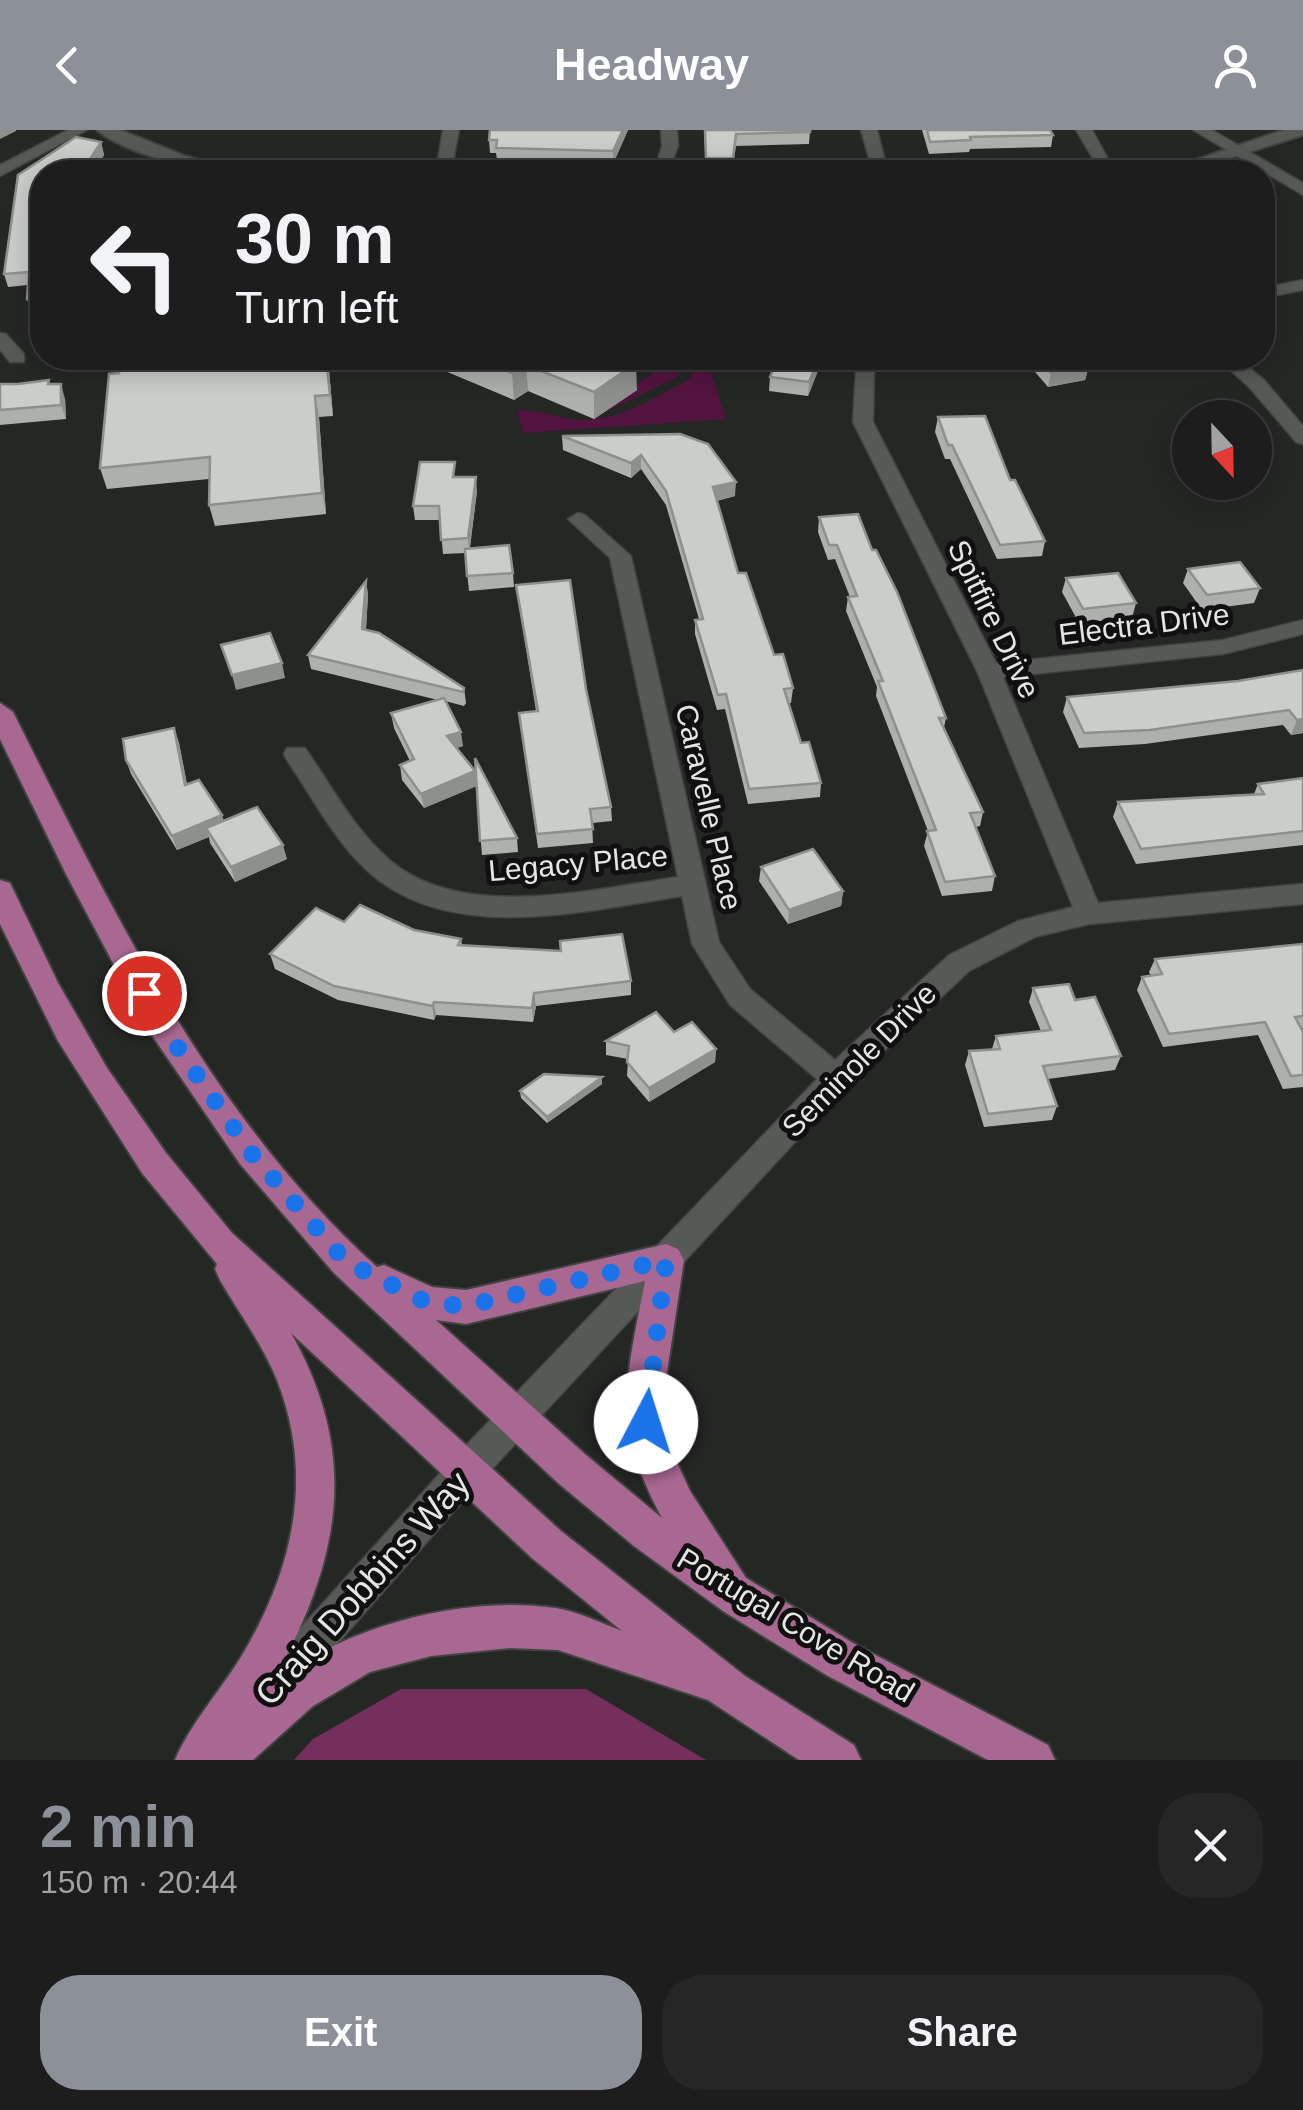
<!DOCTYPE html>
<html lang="en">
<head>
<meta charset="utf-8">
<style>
  :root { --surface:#1c1d1c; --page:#252625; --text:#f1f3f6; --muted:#a0a2a3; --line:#3a3b3b; --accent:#8c9099 }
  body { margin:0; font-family:Arial,sans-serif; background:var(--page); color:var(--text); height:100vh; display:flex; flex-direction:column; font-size:38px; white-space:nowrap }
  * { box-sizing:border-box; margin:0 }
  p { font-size:32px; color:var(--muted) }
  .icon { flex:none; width:55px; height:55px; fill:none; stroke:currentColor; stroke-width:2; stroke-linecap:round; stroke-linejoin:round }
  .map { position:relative; height:1630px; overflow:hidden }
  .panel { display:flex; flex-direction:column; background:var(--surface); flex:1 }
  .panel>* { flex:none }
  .top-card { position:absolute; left:30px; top:30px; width:1245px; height:210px; border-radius:40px; box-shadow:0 5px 25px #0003,0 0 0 2px var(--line); background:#1c1d1c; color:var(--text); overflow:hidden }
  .needle { width:65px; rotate:158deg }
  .controls { position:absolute; left:1172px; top:270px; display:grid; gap:20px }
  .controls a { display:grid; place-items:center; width:100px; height:100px; border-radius:50%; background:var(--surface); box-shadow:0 5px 25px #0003,0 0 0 2px var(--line); font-size:50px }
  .pin { position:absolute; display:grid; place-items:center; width:85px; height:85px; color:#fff; margin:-42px; border:5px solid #fff; border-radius:50%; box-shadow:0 2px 10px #0007 }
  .me { position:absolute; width:110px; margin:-55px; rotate:5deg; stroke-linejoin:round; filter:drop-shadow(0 0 8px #0008) }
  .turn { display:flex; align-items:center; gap:35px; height:210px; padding:0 40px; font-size:45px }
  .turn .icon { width:130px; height:130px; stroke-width:2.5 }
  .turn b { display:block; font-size:70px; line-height:85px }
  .round { display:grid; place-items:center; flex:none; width:105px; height:105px; border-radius:40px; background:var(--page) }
  .summary { display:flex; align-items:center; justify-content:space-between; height:170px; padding:0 40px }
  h1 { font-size:60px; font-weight:700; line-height:75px; color:var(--accent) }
  .button { display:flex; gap:20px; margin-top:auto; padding:20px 40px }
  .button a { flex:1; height:115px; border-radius:40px; background:var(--accent); color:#fff; font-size:40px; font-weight:700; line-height:115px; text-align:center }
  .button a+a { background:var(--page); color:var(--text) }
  header { display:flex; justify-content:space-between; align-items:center; height:130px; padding:0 40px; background:var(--accent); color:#fff; font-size:45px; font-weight:700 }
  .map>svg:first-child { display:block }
  .green { fill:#541441 }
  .forest { fill:#742f5d }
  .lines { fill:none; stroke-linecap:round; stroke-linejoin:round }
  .street-casing { stroke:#414341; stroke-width:3 }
  .secondary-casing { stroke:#414341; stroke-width:4 }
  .primary-casing { stroke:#414341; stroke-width:4 }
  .street { fill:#575956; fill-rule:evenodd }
  .secondary { fill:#575956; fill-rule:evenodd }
  .primary { fill:#a96892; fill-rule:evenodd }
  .wall { fill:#aeb0ae }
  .shaded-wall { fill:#8d908d }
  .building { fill:#cacdca; stroke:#8d908d; stroke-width:2.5 }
  .route { stroke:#1a73e8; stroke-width:18; stroke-dasharray:0 32.4 }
  .labels { text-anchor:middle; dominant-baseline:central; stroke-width:10; stroke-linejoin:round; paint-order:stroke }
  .street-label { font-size:30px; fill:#e4e5e4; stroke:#0f100f }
  .near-street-label { font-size:35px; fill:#e4e5e4; stroke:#0f100f }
</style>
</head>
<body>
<header><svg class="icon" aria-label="back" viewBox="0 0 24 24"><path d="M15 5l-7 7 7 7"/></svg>Headway<svg class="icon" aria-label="person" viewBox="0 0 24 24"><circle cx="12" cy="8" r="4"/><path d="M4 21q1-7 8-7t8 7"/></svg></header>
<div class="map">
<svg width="1303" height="1630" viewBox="0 0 1303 1630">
  <rect width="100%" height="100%" fill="#252725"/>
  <!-- green -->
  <g class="green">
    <polygon points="674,228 685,228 684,239 677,247 603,283 636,260 631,258"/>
    <path d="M 695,228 L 706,228 L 726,289 L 523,303 L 517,280 C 536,280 552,286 571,289 C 614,295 652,269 688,250 L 695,240 Z"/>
  </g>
  <!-- forest -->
  <polygon class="forest" points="401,1559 586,1559 706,1630 294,1630 313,1609"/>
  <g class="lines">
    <defs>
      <g id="street">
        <polygon points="68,0 87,0 0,46 0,35"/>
        <polygon points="443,0 459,0 451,42 436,42"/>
        <polygon points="661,0 677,0 678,16 668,42 654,42 662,16"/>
        <polygon points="861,0 877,0 888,42 873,42"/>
        <polygon points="1076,0 1092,0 1115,42 1101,42"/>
        <polygon points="1193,0 1212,0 1303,53 1303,65"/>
        <polygon points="1303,150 1303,160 1262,168 1262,158"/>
        <polygon points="0,203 6,204 24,224 24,232 10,232 0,220"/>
        <path d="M 871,228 L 891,228 L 874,242 L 873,292 L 996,533 L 1223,510 L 1303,490 L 1303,504 L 1223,524 L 1003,547 L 1098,773 L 1303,754 L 1303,774 L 1089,794 L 1035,807 L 969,841 L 846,957 L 478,1354 L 235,1630 L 188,1630 L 194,1616 L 452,1330 L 817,949 L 730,875 L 692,814 L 682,766 C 589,780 465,812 381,752 C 340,722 315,671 287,630 L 284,624 L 287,618 L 305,618 C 333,658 359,709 400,738 C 473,789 596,759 678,747 L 610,428 L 568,389 L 578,383 L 585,385 L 631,426 L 719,812 L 750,859 L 835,930 L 949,825 L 1018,791 L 1073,777 L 977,541 L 853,292 L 856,240 Z"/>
        <polygon points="1217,228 1237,228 1264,250 1303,296 1303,314 1296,312 1250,258"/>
      </g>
      <g id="secondary">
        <path d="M 97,0 L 120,0 L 185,26 L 242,42 C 204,44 126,24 97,0 Z"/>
        <polygon points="1284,0 1303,0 1303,5 1185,42 1160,42"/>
      </g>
      <g id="primary">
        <path d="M 0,573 L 13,582 C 112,779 210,987 377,1137 L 384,1135 L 432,1157 L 466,1160 L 666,1114 L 678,1119 L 684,1130 L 665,1255 L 668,1313 L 690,1361 L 746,1448 L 858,1516 L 1048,1615 L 1055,1630 L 988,1630 L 828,1546 L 723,1481 L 634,1416 L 558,1353 L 334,1143 L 240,1034 L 149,901 L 67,746 L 0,609 ZM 645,1151 C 626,1250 611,1294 662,1388 L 586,1325 L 436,1190 L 466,1194 Z"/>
        <path d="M 0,750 L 10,753 L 58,853 L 107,938 L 166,1023 L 232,1103 L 561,1401 L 745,1546 L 854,1615 L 861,1630 L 799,1630 L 708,1570 L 558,1520 L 510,1518 L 431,1526 L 370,1542 L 313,1576 L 253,1630 L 175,1630 C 191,1593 220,1561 241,1527 C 293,1441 315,1347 277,1250 C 263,1215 239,1183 220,1150 L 215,1139 L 217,1134 L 142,1043 L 58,911 L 0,794 ZM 291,1203 L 533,1429 L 622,1501 C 601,1493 577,1481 555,1478 C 464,1465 340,1496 270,1557 C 338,1435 363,1331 291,1203 Z"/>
      </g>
    </defs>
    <!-- street casing -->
    <use href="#street" class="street-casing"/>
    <!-- secondary casing -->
    <use href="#secondary" class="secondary-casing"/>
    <!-- primary casing -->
    <use href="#primary" class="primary-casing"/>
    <!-- street -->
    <use href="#street" class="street"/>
    <!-- secondary -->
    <use href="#secondary" class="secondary"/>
    <!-- primary -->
    <use href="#primary" class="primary"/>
  </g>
  <!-- wall -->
  <g class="wall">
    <polygon points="628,0 613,34 497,30 496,23 490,23 489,10"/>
    <polygon points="704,0 810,0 809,14 736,16 732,41 706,40"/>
    <polygon points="922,0 1050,0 1053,5 1051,17 970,19 969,22 929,24"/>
    <polygon points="76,7 101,12 104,25 93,42 42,42 42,181 31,182 27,169 28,155 8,157 4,144 18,45"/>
    <polygon points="328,228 333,286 319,287 326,384 215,396 209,375 209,349 107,359 100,338 119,243 131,230"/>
    <polygon points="414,228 622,228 637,260 594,289 528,261 514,270"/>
    <polygon points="823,228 808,266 769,261 770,247"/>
    <polygon points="1023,228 1080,228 1089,236 1085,250 1048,257"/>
    <polygon points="0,254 50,254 65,269 66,289 0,295"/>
    <polygon points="938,287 1010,350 1045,411 1042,426 997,429 950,329 945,329 935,302"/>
    <polygon points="680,304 735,366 717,371 738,443 774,525 793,558 791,573 789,573 801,613 821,653 820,667 748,674 725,579 717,580 695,504 695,490 699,489 666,375 641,339 631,348 563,320 562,306"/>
    <polygon points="457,347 477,361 470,418 513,443 514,457 469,461 465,423 443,424 440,390 415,390 413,376"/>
    <polygon points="819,387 872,420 946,588 944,597 983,682 980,696 976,697 995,746 992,761 942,766 924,716 928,701 876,566 877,557 846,481 848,467 850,467 835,429 828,430 818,402"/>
    <polygon points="1188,439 1260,458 1254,473 1202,480 1183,453"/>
    <polygon points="1066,448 1136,473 1132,488 1079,493 1062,462"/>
    <polygon points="366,451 368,465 366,500 464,558 466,573 464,576 445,571 463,616 457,618 517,708 518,722 482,725 476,656 424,678 402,650 400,635 410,631 394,598 391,583 438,570 311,539 308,525"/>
    <polygon points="516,455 586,559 611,677 612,691 592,693 593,713 538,718 519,583 536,581"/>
    <polygon points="1303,540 1303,603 1291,605 1283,595 1145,614 1079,618 1063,582 1067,567 1238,551"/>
    <polygon points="174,598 179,613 187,654 224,691 287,729 235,752 210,713 209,707 177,720 131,644 126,630"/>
    <polygon points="1303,648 1303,715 1136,734 1113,687 1118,672 1254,664 1258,654"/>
    <polygon points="761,737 843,761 841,776 788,794 759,751"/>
    <polygon points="344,792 414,800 461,809 462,815 631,851 631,865 536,876 533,892 436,885 434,890 338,870 275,839 270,824"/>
    <polygon points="1303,814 1303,898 1301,898 1303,902 1303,957 1283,959 1258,905 1163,917 1137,860 1142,847 1151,846 1149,842 1155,829"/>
    <polygon points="1033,858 1075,870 1121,926 1115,940 1048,949 1057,976 1052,990 984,997 965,935 969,921 992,919 996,906 1041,901 1029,872"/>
    <polygon points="674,902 716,919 715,932 649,972 627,946 628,929 606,925 606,911"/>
    <polygon points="602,947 602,954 547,993 521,968 520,961"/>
  </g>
  <!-- shaded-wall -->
  <g class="shaded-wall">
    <polygon points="0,0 16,0 16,1 0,9"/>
    <polygon points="623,0 628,0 613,34 613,21"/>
    <polygon points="101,12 104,25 93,42 82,42"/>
    <polygon points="326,228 328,228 333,286 330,265"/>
    <polygon points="819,228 823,228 808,266 809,252"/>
    <polygon points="636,233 637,260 594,289 594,262"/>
    <polygon points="526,235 528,261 514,270 512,243"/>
    <polygon points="1089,236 1085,250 1048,257 1051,243"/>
    <polygon points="61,254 65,269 66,289 61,275"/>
    <polygon points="315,266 319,287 326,384 322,363"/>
    <polygon points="641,325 641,339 631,348 631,333"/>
    <polygon points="476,347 477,361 469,422 468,408"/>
    <polygon points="736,352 735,366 712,372 713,357"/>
    <polygon points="366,451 368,465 365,513 362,499"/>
    <polygon points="282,533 285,548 236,560 232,545"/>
    <polygon points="1303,589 1303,603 1291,605 1297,590"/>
    <polygon points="174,598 179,613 190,670 185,655"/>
    <polygon points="461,602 463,616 449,620 447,606"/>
    <polygon points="475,641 477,656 424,678 421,664"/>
    <polygon points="222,685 227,700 206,698 209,707 177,720 172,706"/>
    <polygon points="283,715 287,729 235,752 231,737"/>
    <polygon points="843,761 841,776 788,794 789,780"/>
    <polygon points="534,863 536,876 533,892 532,878"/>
    <polygon points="434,872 436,885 434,890 432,876"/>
    <polygon points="716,919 715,932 649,972 649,958"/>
    <polygon points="602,947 602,954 547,993 547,987"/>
  </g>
  <!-- building -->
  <g class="building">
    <polygon points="490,0 623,0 613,21 496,18 497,10 489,10"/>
    <polygon points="705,0 810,0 810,2 736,4 733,28 706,28"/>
    <polygon points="927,0 1050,0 1053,5 970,7 971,10 930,12"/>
    <polygon points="76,7 101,12 82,42 42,42 42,167 27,169 29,142 4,144 18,45"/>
    <polygon points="131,228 326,228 330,265 315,266 322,363 209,375 210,327 100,338 109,244 119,243 120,231 131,230"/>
    <polygon points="474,228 623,228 636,233 594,262 526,235 512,243"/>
    <polygon points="778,228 819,228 809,252 770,247"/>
    <polygon points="1037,228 1080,228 1089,236 1051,243"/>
    <polygon points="49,250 48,254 61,254 61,275 0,280 0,254 18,254"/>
    <polygon points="985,286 1010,350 1015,350 1045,411 1000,415 952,315 948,315 938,287"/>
    <polygon points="680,304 708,314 736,352 713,357 738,443 746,443 774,525 783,524 793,558 784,559 801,613 809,612 821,653 749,659 726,564 718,565 695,490 703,489 666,361 641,325 631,333 562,306"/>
    <polygon points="420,332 455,332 453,347 476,347 468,408 441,410 439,376 413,376"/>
    <polygon points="858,384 872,420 876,420 897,462 946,588 939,588 983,682 970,683 995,746 945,752 927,701 936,700 878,551 883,551 848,467 857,466 837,415 829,415 819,387"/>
    <polygon points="509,415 513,443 467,446 465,419"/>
    <polygon points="1240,432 1260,458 1207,465 1188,439"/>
    <polygon points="1118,443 1136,473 1083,479 1066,448"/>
    <polygon points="570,450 586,559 611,677 590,679 593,699 537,704 519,583 538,581 516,455"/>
    <polygon points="366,451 362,499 379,503 464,558 463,562 308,525"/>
    <polygon points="270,503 282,533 232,545 221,515"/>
    <polygon points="1303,540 1303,589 1297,590 1289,580 1150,600 1084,603 1067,567 1238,551"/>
    <polygon points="444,568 461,602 447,606 475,641 421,664 400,635 414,629 391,583"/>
    <polygon points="174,598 185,655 199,650 222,685 172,706 126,630 123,609"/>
    <polygon points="475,628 517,708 480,711"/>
    <polygon points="1303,648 1303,701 1141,719 1118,672 1264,664 1258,654"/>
    <polygon points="257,677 283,715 231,737 206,698"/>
    <polygon points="813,719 843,761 789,780 761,737"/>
    <polygon points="360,775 414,800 461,809 458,815 561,821 560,811 622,804 631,851 534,863 532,878 434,872 432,876 334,856 270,824 316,778 344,792"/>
    <polygon points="1303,814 1303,886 1295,887 1303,902 1303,945 1291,946 1265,892 1169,904 1142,847 1162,844 1155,829"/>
    <polygon points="1069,854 1075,870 1095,867 1121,926 1043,936 1057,976 988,984 969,921 1000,919 996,906 1051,900 1033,858"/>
    <polygon points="656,882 674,902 692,892 716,919 649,958 627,932 629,916 606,911"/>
    <polygon points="544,944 602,947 547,987 520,961"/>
  </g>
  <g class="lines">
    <!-- route -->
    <polyline class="route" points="144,863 160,892 252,1024 346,1132 428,1173 466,1176 666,1130 646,1292"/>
  </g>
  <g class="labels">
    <!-- street labels -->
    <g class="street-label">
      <text transform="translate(994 489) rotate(64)">Spitfire Drive</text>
      <text transform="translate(1144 494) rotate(-7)">Electra Drive</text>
      <text transform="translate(709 677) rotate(77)">Caravelle Place</text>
      <text transform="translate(578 733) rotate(-5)">Legacy Place</text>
      <text transform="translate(859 930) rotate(-45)">Seminole Drive</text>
      <text transform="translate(796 1495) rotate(31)">Portugal Cove Road</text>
    </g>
    <!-- near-street labels -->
    <g class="near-street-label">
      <text transform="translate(362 1458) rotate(-48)">Craig Dobbins Way</text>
    </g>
  </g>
</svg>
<div class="controls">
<a><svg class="needle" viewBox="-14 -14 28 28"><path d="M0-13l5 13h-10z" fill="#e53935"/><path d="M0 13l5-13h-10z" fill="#a0a2a3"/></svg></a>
</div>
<div class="pin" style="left:144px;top:863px;background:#d93025"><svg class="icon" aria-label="arrive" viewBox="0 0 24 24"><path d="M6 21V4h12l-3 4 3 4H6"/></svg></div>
<svg class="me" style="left:646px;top:1292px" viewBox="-20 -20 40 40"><circle r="19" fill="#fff"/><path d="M0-13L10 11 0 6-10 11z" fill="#1a73e8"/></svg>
<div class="top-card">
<div class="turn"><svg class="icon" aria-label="left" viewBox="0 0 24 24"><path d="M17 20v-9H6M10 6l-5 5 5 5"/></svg><div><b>30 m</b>Turn left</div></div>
</div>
</div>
<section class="panel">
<div class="summary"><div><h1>2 min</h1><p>150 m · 20:44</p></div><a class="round"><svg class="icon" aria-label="close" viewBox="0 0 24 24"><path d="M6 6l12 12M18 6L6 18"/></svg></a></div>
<div class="button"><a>Exit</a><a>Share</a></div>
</section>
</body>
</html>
